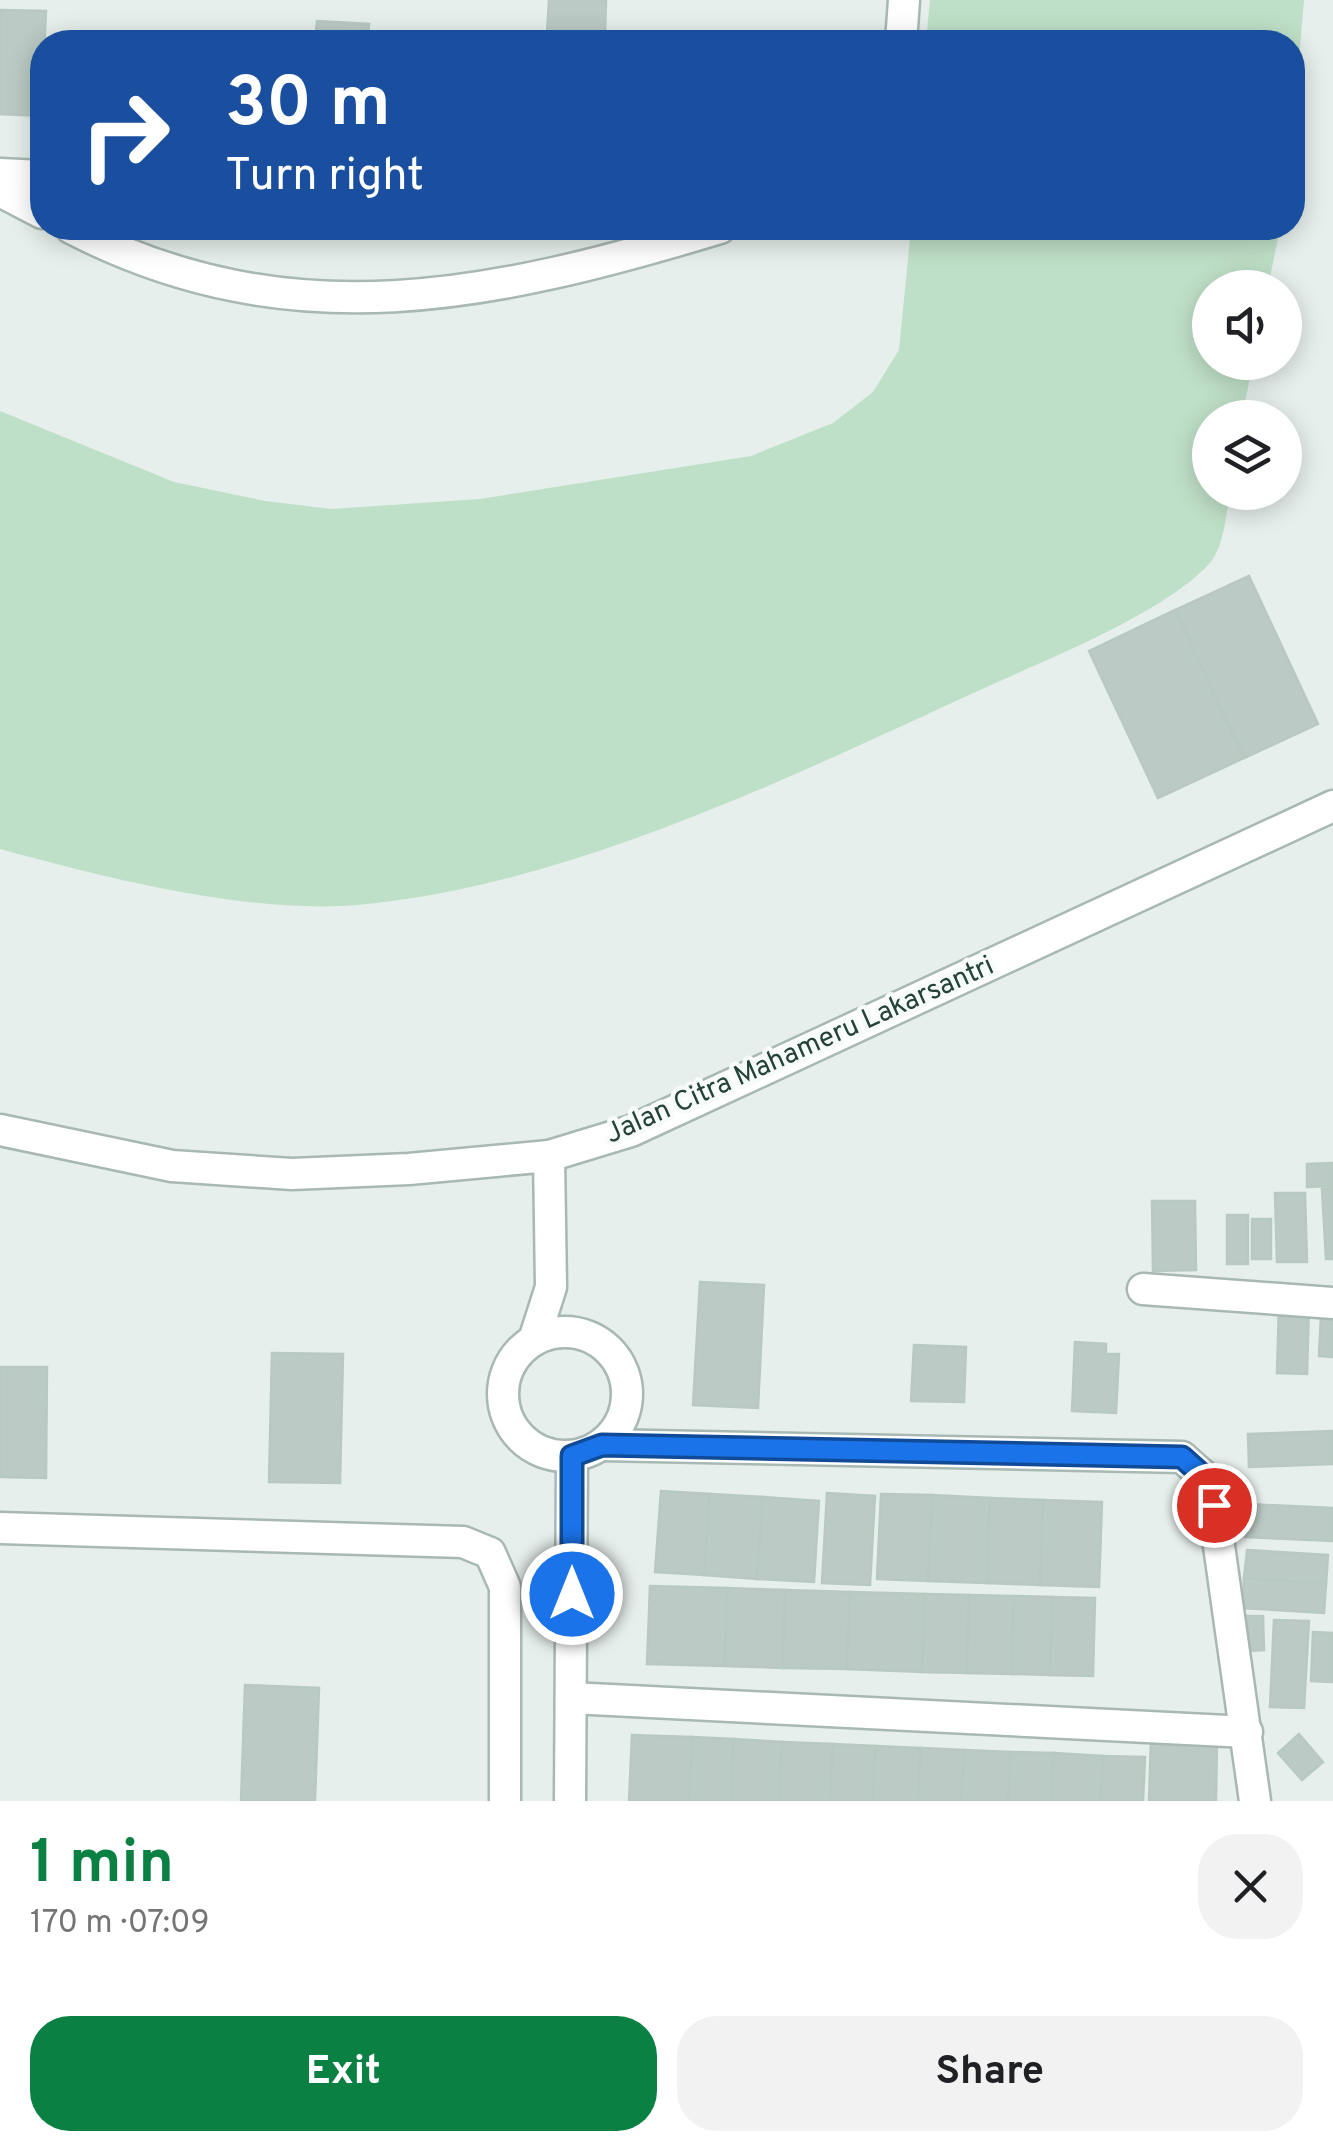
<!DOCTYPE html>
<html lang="en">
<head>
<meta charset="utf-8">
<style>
  :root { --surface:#fff; --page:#f2f2f2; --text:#202124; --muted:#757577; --accent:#0b8043 }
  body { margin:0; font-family:Overpass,sans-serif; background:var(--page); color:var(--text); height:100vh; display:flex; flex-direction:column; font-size:38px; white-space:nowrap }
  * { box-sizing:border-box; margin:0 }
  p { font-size:32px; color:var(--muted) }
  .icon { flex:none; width:55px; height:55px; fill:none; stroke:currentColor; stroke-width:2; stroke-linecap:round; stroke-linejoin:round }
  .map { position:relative; height:1801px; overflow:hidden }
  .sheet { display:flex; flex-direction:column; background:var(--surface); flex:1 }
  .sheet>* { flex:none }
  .hud { position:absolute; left:30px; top:30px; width:1275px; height:210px; border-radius:40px; box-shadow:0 5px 25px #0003; background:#1a4fa0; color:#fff; overflow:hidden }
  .tools { position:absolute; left:1192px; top:270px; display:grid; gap:20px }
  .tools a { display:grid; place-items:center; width:110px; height:110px; border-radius:50%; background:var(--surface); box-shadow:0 5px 25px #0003; font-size:50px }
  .pin { position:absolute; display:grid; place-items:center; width:85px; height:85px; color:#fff; margin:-42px; border:5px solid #fff; border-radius:50%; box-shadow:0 2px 10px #0007 }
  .me { position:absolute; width:110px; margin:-55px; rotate:0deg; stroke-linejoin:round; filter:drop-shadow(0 0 8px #0008) }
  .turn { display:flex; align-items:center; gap:35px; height:210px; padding:0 30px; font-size:45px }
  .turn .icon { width:130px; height:130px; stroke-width:2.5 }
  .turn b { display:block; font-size:70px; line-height:85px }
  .round { display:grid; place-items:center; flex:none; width:105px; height:105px; border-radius:40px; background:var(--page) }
  .overview { display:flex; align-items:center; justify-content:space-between; height:170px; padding:0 30px }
  h1 { font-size:60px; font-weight:700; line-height:75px; color:var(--accent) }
  .primary-button { display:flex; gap:20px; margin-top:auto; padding:20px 30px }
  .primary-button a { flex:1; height:115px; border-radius:40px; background:var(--accent); color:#fff; font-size:40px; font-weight:700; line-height:115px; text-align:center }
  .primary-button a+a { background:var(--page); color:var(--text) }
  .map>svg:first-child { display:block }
  .green { fill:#bfe0c8 }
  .building { fill:#bbcac4; stroke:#b8c9c2; stroke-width:2.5 }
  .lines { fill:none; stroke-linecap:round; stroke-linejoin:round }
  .minor-casing { stroke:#a8b8b2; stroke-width:35 }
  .minor { stroke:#fff; stroke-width:30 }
  .route-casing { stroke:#114b97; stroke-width:25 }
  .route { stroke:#1a73e8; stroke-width:18 }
  .labels { text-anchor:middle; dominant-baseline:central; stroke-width:9; stroke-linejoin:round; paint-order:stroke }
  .street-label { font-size:28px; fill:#24423a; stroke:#f7fbf9 }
</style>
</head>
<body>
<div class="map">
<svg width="1333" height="1801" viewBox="0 0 1333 1801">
  <rect width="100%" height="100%" fill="#e6efeb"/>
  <!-- green -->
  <g class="green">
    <polygon points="930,0 1304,0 1293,130 1292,42 926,42"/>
    <path d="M 911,228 L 1280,228 L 1268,287 L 1210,288 L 1210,362 L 1253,363 L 1242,417 L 1210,418 L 1210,492 L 1230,493 C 1226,514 1224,548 1209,564 C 1165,612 1053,657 991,685 C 796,774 574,885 358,905 C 248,914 106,878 0,849 L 0,411 L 174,482 L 265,501 L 331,509 L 480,499 L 751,456 L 833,423 L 873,392 L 899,350 Z"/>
  </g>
  <!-- building -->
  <g class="building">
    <polygon points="549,0 606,0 605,35 547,33"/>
    <polygon points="0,10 46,11 41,116 0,114"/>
    <polygon points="317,21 369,24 368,42 315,42"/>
    <polygon points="1249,576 1318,724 1244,758 1175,610"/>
    <polygon points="1175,610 1244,758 1158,798 1089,651"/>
    <polygon points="1333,1163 1333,1186 1307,1187 1307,1164"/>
    <polygon points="1333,1188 1333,1259 1326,1259 1322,1189"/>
    <polygon points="1275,1193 1305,1193 1307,1262 1277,1262"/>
    <polygon points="1152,1201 1195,1201 1196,1270 1153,1271"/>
    <rect x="1227" y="1215" width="21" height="49"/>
    <rect x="1252" y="1219" width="19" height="40"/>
    <polygon points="700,1282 764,1285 758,1408 693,1405"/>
    <polygon points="1279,1305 1309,1306 1307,1374 1277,1373"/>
    <polygon points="1321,1314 1333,1315 1333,1357 1319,1356"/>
    <polygon points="1075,1342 1106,1344 1106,1354 1119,1354 1116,1413 1072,1411"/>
    <polygon points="914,1345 966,1347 964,1402 911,1401"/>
    <polygon points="272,1353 343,1354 340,1483 269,1482"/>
    <polygon points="0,1367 47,1367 46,1478 0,1477"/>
    <polygon points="1333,1431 1333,1464 1249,1467 1248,1434"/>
    <polygon points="661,1491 710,1494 704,1575 655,1572"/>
    <polygon points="827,1493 875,1496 870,1585 822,1583"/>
    <polygon points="710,1494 763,1497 757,1579 704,1575"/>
    <polygon points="881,1494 932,1495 928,1581 877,1579"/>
    <polygon points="932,1495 990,1498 987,1583 928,1581"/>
    <polygon points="763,1497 819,1501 814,1582 757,1579"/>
    <polygon points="990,1498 1043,1500 1040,1585 987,1583"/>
    <polygon points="1043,1500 1102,1502 1099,1587 1040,1585"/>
    <polygon points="1247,1504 1333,1508 1333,1541 1245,1537"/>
    <polygon points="1247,1550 1328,1555 1326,1584 1244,1578"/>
    <polygon points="1244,1578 1326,1584 1324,1613 1242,1608"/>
    <polygon points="650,1586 727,1588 725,1666 647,1664"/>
    <polygon points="727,1588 785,1590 783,1668 725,1666"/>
    <polygon points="785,1590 850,1592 847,1669 783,1668"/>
    <polygon points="850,1592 925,1594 922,1672 847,1669"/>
    <polygon points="925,1594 969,1595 967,1673 922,1672"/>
    <polygon points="969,1595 1014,1596 1012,1674 967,1673"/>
    <polygon points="1014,1596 1052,1597 1050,1675 1012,1674"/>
    <polygon points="1052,1597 1095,1598 1093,1676 1050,1675"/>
    <polygon points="1245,1616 1263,1616 1264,1650 1246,1651"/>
    <polygon points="1274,1620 1309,1621 1304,1708 1270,1707"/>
    <polygon points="1313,1632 1333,1633 1333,1682 1311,1681"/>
    <polygon points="245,1685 319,1688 315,1801 241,1801"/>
    <polygon points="1299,1734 1323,1762 1302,1780 1278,1753"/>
    <polygon points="632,1735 692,1737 689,1801 629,1801"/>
    <polygon points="692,1737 734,1739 731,1801 689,1801"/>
    <polygon points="734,1739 782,1742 780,1801 731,1801"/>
    <polygon points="1151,1739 1217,1740 1216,1801 1149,1801"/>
    <polygon points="782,1742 833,1744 830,1801 780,1801"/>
    <polygon points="833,1744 875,1746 873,1801 830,1801"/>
    <polygon points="875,1746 921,1748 918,1801 873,1801"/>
    <polygon points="921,1748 964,1750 961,1801 918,1801"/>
    <polygon points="964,1750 1011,1752 1008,1801 961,1801"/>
    <polygon points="1011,1752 1054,1753 1051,1801 1008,1801"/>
    <polygon points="1054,1753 1103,1756 1101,1801 1051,1801"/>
    <polygon points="1103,1756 1145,1757 1143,1801 1101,1801"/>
  </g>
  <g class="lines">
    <defs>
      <g id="minor">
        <polyline points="901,42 904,0"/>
        <polyline points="0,174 42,176"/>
        <polyline points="0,191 42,213"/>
        <path d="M 71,228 C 292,342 495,296 720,228"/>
        <polyline points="0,1130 172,1166 292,1174 409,1169 549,1156 631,1131 1333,806"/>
        <polyline points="1143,1289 1333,1303"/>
        <circle cx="565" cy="1394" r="62"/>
        <polyline points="534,1340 551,1287 549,1156"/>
        <polyline points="602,1445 1182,1457 1210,1482 1255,1801"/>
        <polyline points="0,1528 463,1542 490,1553 505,1587 505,1801"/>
        <polyline points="571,1698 1247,1732"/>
        <polyline points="570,1801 572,1456"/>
      </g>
    </defs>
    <!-- minor casing -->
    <use href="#minor" class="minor-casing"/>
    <!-- minor -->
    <use href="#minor" class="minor"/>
  </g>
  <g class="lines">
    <defs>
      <polyline id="route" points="572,1594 572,1456 602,1445 1182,1457 1210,1482 1214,1505"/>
    </defs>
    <!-- route casing -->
    <use href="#route" class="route-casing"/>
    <!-- route -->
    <use href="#route" class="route"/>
  </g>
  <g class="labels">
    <!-- street labels -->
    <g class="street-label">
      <text transform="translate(800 1051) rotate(-24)">Jalan Citra Mahameru Lakarsantri</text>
    </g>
  </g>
</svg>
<div class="tools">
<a><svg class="icon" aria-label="sound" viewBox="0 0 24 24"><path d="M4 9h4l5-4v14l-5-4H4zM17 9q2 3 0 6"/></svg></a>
<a><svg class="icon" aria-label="layers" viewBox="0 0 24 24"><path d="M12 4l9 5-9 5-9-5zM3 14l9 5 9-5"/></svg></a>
</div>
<div class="pin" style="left:1214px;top:1505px;background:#d93025"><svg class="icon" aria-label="arrive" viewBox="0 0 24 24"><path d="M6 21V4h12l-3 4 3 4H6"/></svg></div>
<svg class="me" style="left:572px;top:1594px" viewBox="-20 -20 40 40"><circle r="17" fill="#1a73e8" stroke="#fff" stroke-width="3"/><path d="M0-11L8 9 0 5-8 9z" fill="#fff"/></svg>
<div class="hud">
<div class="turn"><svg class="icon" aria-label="right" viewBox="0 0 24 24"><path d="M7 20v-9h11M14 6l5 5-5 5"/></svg><div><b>30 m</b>Turn right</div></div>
</div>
</div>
<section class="sheet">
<div class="overview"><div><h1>1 min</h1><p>170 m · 07:09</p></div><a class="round"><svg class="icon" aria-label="close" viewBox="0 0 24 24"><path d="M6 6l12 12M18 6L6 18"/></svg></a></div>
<div class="primary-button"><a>Exit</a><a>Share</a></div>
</section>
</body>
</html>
